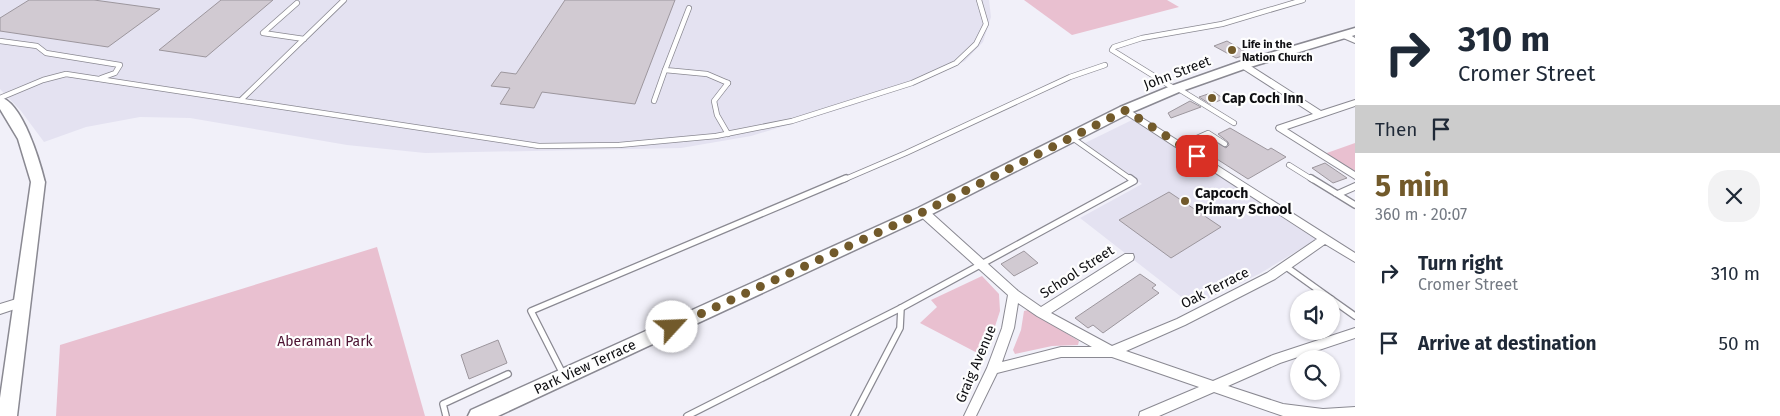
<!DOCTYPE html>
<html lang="en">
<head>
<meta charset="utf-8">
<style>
  :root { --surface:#fff; --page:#f2f2f3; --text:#1f2937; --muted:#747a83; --accent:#725a2b }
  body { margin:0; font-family:"Fira Sans",sans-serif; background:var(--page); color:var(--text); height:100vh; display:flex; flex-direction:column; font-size:19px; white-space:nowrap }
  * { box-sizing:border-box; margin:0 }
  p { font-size:16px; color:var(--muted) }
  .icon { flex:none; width:28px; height:28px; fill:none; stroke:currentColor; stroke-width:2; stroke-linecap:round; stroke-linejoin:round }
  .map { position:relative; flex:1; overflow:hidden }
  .sheet { display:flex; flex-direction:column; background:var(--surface); width:425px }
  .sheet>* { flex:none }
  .banner { background:#fff; color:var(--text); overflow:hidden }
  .controls { position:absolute; left:1290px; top:290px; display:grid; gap:10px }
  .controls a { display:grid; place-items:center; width:50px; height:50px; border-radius:50%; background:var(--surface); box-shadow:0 1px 4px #0004; font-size:25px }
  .pin { position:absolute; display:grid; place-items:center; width:42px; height:42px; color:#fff; margin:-21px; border-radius:10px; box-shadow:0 2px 8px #0006 }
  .me { position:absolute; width:55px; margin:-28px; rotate:65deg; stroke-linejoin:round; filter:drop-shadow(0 0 4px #0008) }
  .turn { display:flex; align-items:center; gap:18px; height:105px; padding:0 20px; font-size:22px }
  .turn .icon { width:65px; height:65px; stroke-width:2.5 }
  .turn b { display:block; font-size:35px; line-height:42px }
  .then { display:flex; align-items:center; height:48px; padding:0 20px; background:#0003; gap:10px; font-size:19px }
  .round { display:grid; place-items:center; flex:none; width:52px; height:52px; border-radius:20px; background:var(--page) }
  .overview { display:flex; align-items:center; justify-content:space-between; height:85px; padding:0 20px }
  h1 { font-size:30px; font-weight:700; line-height:38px; color:var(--accent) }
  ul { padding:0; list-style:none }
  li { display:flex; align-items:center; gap:15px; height:70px; padding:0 20px }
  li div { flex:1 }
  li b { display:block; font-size:19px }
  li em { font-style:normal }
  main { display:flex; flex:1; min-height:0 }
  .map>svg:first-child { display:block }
  .built { fill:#e4e2f1 }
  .green { fill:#e9c0d0 }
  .building { fill:#d1cad2; stroke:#9c969d }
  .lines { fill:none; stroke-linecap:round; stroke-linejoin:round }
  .service-far1-casing { stroke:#8a8992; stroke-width:6 }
  .service-casing { stroke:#8a8992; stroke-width:8 }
  .minor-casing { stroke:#8a8992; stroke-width:2 }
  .secondary-casing { stroke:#8a8992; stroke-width:3 }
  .service-far1 { stroke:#fff; stroke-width:4.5 }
  .service { stroke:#fff; stroke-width:5.5 }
  .minor { fill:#fff; fill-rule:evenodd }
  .secondary { fill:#fff; fill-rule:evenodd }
  .route { stroke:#725a2b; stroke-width:9; stroke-dasharray:0 16.2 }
  .poi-dot { fill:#725a2b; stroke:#fefefe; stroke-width:2 }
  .labels { text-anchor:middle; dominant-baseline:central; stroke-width:4.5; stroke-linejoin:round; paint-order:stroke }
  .far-poi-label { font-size:11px; font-weight:bold; fill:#0f0f12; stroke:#fefefe; text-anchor:start }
  .street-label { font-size:14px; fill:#0f0f12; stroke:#fefefe }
  .poi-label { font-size:14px; font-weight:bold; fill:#0f0f12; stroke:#fefefe; text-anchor:start }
  .park-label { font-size:14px; fill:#4d1332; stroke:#fefefe }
</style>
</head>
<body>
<main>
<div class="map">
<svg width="1355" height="416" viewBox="0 0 1355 416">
  <rect width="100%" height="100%" fill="#f1f0f9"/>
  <!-- built -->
  <g class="built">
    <polygon points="0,0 989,0 991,17 983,42 965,61 923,81 854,105 751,136 681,148 425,153 347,145 190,118 140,117 86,127 44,142 21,111 0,89"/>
    <polygon points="1132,120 1317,239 1259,274 1193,306 1080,218 1142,184 1085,143"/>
  </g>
  <!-- green -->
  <g class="green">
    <polygon points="1024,0 1167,0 1179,7 1072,35"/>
    <polygon points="1355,143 1355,173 1324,154"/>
    <polygon points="377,247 425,416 56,416 60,345"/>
    <polygon points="982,276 999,294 1000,311 985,357 920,323 937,307 931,300"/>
    <polygon points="1028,310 1079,341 1078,345 1052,346 1015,354 1013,350 1021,330 1024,311"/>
  </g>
  <!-- building -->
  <g class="building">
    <polygon points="29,0 94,0 160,9 108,47 0,31 0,18"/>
    <polygon points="221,0 273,0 206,57 159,50"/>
    <polygon points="565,0 675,0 635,104 542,92 534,108 500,104 510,88 491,86 501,72 516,74"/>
    <polygon points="1227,41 1249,54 1236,58 1214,46"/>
    <polygon points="1214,92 1224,99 1210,104 1199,97"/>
    <polygon points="1190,101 1201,107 1171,118 1168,113"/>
    <polygon points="1230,128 1268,150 1271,148 1286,157 1248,179 1195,145 1209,138 1226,148 1229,145 1228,142 1218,134"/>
    <polygon points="1325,163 1347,178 1333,183 1312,168"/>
    <polygon points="1169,192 1221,227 1171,258 1119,220"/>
    <polygon points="1024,251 1038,263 1014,276 1001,264"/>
    <polygon points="1140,274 1156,285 1152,288 1159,293 1103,333 1093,325 1088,328 1075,318"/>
    <polygon points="498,340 507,363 469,379 461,355"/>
  </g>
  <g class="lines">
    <defs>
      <g id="service-far1">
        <polyline points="297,3 263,33 304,39"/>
        <polyline points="689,8 665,70 707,74 728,83"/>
        <polyline points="0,41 37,46 46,53 120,65 115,73 101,78"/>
        <polyline points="728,83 714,101 717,115 728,134"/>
        <polyline points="1177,88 1234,123"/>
        <polyline points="1175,89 1112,50 1114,47 1142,38 1222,24 1303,0"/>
        <polyline points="0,98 43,80 66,74 539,146 619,145 716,136 792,121 912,83 956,63 976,44 986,24 979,0"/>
        <polyline points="241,100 344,0"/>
        <polyline points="654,101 665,70"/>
        <polyline points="1071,137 1132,180"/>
        <polyline points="1181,145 1208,133 1225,144"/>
        <polyline points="1289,165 1313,180"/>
        <polyline points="843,180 906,153 1070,77 1105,65"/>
      </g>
      <g id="service">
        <polyline points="1311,178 1355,205"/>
        <polyline points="1285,266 1331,299"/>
        <polyline points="1331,299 1355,316"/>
        <polyline points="563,374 531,311 846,178"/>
        <polyline points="446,416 443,404 508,374"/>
        <polyline points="687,416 901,308 1134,181 1130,178"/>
        <polyline points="854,416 900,328 901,308"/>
      </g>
      <g id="minor">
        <polygon points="1341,33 1347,33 1355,38 1355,43 1341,37"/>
        <polygon points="1240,63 1246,63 1321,111 1355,100 1355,106 1287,129 1355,172 1355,179 1277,130 1276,128 1277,126 1313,114 1240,67"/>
        <path d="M 1125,107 L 1355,253 L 1355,262 L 1325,244 L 1275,279 L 1185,325 L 1126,351 L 1213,381 L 1273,355 L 1355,328 L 1355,338 L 1280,363 L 1228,386 L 1283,404 L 1323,409 L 1355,407 L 1355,416 L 1283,416 L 1214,392 L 1159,416 L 1139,416 L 1140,412 L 1199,387 L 1112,357 L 1061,357 L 997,373 L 976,416 L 964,416 L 987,368 L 1002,328 L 1008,295 L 919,215 L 918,212 L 919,209 L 927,209 L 1018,291 L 1041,307 L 1125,254 L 1133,254 L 1134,257 L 1133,260 L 1051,313 L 1112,346 L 1177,319 L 1267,273 L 1317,239 L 1122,112 L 1121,110 L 1122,108 ZM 1018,303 L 1037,316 L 1092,347 L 1061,347 L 1002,362 L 1014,328 Z"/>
        <polygon points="1355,183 1355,190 1341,196 1335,196 1333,194 1335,192"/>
        <polygon points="23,297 27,299 29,302 27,305 0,314 0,304"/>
      </g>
      <g id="secondary">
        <polygon points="1355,28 1355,35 1247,68 1179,92 1130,113 928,216 498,416 468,416 471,410 918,208 1120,107 1171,86 1239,62"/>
        <path d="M 0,97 C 23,103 40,162 45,182 L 17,416 L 0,416 L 0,398 L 31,182 L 18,139 L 0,109 Z"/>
      </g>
    </defs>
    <!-- service-far1 casing -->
    <use href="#service-far1" class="service-far1-casing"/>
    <!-- service casing -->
    <use href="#service" class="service-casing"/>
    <!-- minor casing -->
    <use href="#minor" class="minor-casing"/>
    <!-- secondary casing -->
    <use href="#secondary" class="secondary-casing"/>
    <!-- service-far1 -->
    <use href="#service-far1" class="service-far1"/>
    <!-- service -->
    <use href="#service" class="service"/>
    <!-- minor -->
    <use href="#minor" class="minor"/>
    <!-- secondary -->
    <use href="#secondary" class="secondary"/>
  </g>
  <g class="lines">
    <!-- route -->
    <polyline class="route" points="672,327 923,212 1126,110 1197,156"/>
  </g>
  <!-- markers -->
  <g class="poi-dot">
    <circle cx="1232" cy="50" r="5"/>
    <circle cx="1212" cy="98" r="5"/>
    <circle cx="1185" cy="201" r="5"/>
  </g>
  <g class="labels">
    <!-- far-poi labels -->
    <g class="far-poi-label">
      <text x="1242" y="44">Life in the<tspan x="1242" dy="13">Nation Church</tspan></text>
    </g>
    <!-- street labels -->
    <g class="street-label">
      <text transform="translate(1177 73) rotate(-21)">John Street</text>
      <text transform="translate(1077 272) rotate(-33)">School Street</text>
      <text transform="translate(1215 288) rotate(-27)">Oak Terrace</text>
      <text transform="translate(976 364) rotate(-67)">Graig Avenue</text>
      <text transform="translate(585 367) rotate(-25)">Park View Terrace</text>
    </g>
    <!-- poi labels -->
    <g class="poi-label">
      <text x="1222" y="98">Cap Coch Inn</text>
      <text x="1195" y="193">Capcoch<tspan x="1195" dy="16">Primary School</tspan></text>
    </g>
    <!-- park labels -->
    <g class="park-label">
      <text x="325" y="341">Aberaman Park</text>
    </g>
  </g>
</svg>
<div class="controls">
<a><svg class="icon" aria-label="sound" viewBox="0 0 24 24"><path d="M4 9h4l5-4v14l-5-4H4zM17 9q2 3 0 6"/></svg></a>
<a><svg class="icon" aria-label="search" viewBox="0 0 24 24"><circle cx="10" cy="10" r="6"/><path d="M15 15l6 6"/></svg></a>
</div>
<div class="pin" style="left:1197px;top:156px;background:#d93025"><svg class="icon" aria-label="arrive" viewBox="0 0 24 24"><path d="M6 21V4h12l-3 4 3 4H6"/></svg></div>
<svg class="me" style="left:672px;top:327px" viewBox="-20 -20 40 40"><circle r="19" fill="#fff"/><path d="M0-13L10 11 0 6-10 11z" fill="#725a2b"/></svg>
</div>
<section class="sheet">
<div class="banner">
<div class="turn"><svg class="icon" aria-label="right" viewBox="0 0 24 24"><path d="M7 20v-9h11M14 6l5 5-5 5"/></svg><div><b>310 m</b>Cromer Street</div></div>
<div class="then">Then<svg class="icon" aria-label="arrive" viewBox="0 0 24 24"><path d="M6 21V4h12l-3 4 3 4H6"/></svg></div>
</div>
<div class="overview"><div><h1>5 min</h1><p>360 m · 20:07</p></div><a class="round"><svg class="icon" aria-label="close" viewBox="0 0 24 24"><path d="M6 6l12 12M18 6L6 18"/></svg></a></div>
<ul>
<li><svg class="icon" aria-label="right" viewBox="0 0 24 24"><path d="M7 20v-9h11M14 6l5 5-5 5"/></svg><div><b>Turn right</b><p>Cromer Street</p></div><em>310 m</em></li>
<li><svg class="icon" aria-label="arrive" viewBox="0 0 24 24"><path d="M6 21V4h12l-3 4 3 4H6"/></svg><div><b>Arrive at destination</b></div><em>50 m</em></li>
</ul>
</section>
</main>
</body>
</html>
